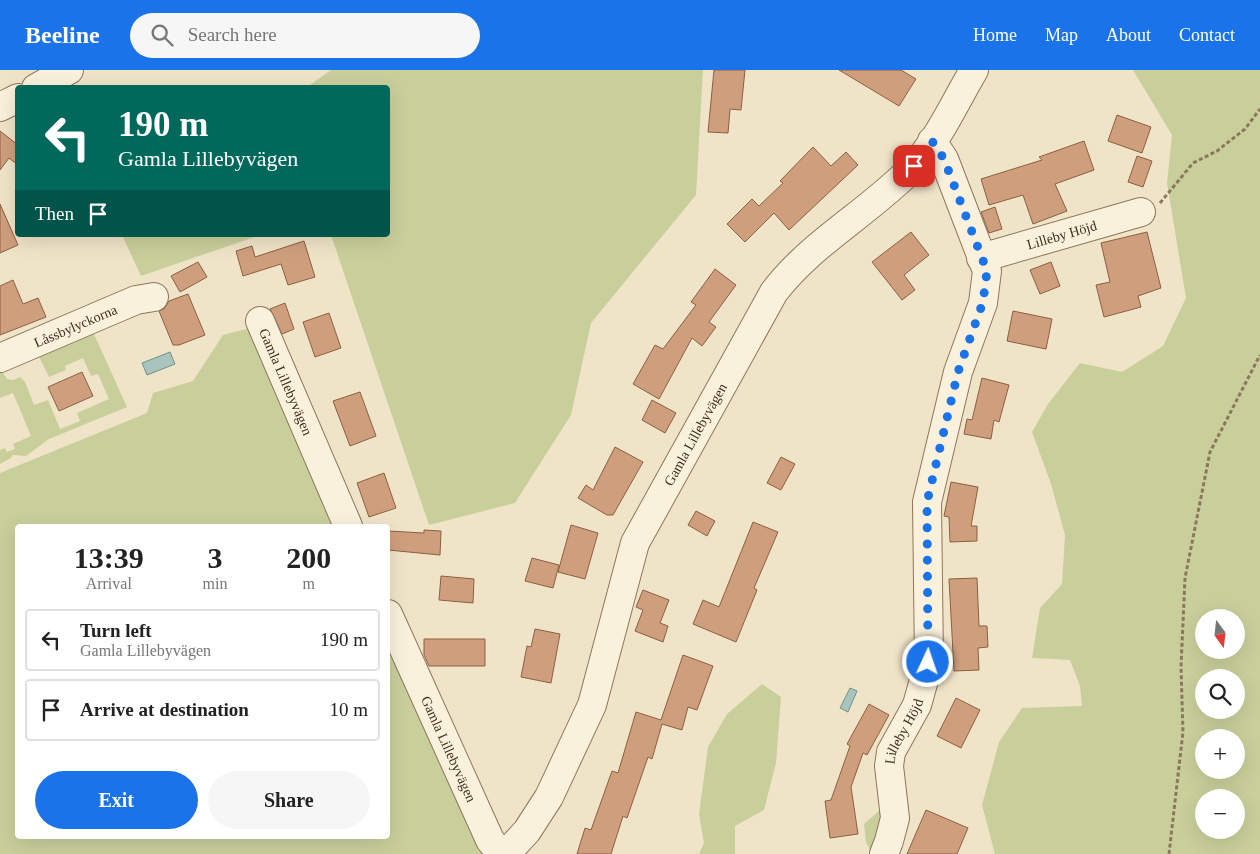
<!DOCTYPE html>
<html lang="en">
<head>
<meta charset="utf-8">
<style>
  :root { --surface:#fff; --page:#f6f6f6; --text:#222; --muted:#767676; --line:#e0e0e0; --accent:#1a73e8 }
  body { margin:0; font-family:Georgia,serif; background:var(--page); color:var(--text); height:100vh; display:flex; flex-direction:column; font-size:19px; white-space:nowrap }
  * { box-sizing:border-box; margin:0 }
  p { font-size:16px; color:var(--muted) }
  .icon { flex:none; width:28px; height:28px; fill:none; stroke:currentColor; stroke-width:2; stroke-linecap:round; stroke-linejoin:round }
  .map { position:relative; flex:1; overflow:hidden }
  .details { position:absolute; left:15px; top:454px; width:375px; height:315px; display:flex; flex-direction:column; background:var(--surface); border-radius:5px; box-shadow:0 5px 20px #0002 }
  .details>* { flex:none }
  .guide { position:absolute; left:15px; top:15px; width:375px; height:152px; border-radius:5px; box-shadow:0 5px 20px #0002; background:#00695c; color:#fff; overflow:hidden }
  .needle { width:32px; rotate:165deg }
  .fabs { position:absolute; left:1195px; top:539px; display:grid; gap:10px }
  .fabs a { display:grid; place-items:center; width:50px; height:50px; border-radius:50%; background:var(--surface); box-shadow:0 5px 20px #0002; font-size:25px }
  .pin { position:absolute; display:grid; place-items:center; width:42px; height:42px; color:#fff; margin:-21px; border-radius:10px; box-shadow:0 2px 8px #0006 }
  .me { position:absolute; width:55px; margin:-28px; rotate:3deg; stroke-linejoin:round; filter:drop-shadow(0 0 4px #0008) }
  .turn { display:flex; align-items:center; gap:18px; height:105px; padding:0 20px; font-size:22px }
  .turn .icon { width:65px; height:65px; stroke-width:2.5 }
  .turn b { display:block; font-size:35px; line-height:42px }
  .then { display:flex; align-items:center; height:48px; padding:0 20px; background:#0003; gap:10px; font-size:19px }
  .eta { display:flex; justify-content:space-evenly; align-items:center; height:85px; text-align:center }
  .eta b { font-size:30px; font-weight:700; line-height:35px }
  .button { display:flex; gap:10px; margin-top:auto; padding:10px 20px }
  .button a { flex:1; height:58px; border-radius:30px; background:var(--accent); color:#fff; font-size:20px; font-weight:700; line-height:58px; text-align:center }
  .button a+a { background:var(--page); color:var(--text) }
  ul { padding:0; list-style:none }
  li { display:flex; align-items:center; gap:15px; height:62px; margin:0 10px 8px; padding:0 10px; border:2px solid var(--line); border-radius:5px }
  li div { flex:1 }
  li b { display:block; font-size:19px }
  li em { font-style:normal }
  header { display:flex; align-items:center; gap:30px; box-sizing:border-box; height:70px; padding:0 25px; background:var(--accent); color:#fff }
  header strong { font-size:24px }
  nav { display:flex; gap:28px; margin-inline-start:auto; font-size:18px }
  .search { width:350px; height:45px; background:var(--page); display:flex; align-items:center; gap:12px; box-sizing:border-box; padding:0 18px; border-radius:28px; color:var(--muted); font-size:19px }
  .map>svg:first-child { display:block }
  .green { fill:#c9cf9b; fill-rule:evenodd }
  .water { fill:#a9c4bc; stroke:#6f938a }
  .building { fill:#cf9f7d; stroke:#8d5f41 }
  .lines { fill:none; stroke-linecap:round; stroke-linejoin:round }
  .minor-casing { stroke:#8d765c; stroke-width:30 }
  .path { stroke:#8d765c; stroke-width:3; stroke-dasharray:4 2.5; stroke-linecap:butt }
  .minor { stroke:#faf1dc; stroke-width:28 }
  .route { stroke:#1a73e8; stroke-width:9; stroke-dasharray:0 16.2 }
  .labels { text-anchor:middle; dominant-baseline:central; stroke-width:4; stroke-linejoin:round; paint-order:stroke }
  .street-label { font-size:14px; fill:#3d2e20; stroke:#f7eed8 }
</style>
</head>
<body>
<header>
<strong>Beeline</strong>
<div class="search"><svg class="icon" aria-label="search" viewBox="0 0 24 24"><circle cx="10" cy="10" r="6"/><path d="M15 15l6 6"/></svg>Search here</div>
<nav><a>Home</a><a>Map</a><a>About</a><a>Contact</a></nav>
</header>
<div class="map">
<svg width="1260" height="784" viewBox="0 0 1260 784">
  <rect width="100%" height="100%" fill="#f0e4c8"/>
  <!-- green -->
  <g class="green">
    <polygon points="331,0 703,0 696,125 591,253 571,345 515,433 429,455 331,165 388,165 388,18 307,17"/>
    <path d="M 1133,0 L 1260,0 L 1260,784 L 995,784 L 982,735 L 999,672 L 1022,638 L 1082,636 L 1080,616 L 1070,590 L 1032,588 L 1040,538 L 1062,514 L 1065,465 L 1051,414 L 1032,362 L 1048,334 L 1080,293 L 1122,302 L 1163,276 L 1186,228 L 1167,113 L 1172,65 ZM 1204,548 L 1236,548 L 1236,580 L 1204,580 ZM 1204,608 L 1236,608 L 1236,640 L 1204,640 ZM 1204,668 L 1236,668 L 1236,700 L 1204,700 ZM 1204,728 L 1236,728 L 1236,760 L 1204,760 Z"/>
    <polygon points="122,165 260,165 141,206"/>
    <polygon points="254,257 343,456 18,456 18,766 388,766 388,558 487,784 0,784 0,403 147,343 153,323 193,311 223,265"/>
    <polygon points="93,262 127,337 49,369 26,386 12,385 11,388 0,394 0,380 5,378 7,382 15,379 13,374 31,366 13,323 0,328 0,298 7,309 13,310 20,307 25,312 34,335 48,330 60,359 80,351 77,343 109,329 98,304 91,306 83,288 65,296 66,300 49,307 35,279"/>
    <polygon points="762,614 781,627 776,693 764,740 735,756 735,784 699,784 704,773 699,744 708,677 727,644"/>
    <polygon points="889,738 872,784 866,772 864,754 880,740"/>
  </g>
  <!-- water -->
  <g class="water">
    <polygon points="170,282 175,294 147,305 142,293"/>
    <polygon points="850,618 857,621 848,642 840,638"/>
  </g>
  <!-- building -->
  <g class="building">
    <polygon points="714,0 745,0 741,40 730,39 728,63 708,62"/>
    <polygon points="839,0 901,0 916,9 899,36"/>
    <polygon points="1117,45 1151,57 1142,83 1108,71"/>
    <polygon points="0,61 18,75 18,95 9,88 0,100"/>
    <polygon points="1084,71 1094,100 1055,114 1067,141 1033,154 1023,125 989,135 981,109 1042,90 1039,87"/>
    <polygon points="813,77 831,96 846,82 858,95 789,160 774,143 745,172 727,154 752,129 759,136 783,113 780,111"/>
    <polygon points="1137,86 1152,91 1143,117 1128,112"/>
    <polygon points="0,134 18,175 0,183"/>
    <polygon points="995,137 1002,159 989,163 981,142"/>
    <polygon points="911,162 929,185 904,205 915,220 902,230 872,192"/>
    <polygon points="1147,162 1161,218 1138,226 1141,237 1104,247 1096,215 1110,212 1101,173"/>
    <polygon points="304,171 315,207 288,215 281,194 243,206 236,181 252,176 255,187"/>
    <polygon points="198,192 207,207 180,222 171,206"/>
    <polygon points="1051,192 1060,216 1040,224 1030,200"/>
    <polygon points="715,199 736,215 709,252 716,257 702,276 692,268 659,329 633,314 655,275 663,279 696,235 691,232"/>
    <polygon points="13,210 23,234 38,228 46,247 0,265 0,216"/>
    <polygon points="188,224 205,265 179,275 173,275 159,241 164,239 169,231"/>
    <polygon points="285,233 294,259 282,264 270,239"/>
    <polygon points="1013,241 1052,249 1046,279 1007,271"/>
    <polygon points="329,243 341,278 315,287 303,252"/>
    <polygon points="82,302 93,326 59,341 48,317"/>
    <polygon points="982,308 1009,315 999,352 994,350 991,369 964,364 967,349 972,350"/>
    <polygon points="360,322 376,366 350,376 333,331"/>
    <polygon points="652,330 676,343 665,363 642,350"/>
    <polygon points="615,377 643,392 613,445 607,445 578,428 586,415 593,420"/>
    <polygon points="781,387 795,394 781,420 767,413"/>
    <polygon points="384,403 396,438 369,447 357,413"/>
    <polygon points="951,412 978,417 971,456 977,456 977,471 950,472 949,447 944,446"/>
    <polygon points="696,441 715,451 707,466 688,455"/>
    <polygon points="753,452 778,462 754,518 757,520 736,572 693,554 703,530 719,537"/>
    <polygon points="571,455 598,463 585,509 558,502"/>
    <polygon points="424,460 441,461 440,485 388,480 388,461 424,463"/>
    <polygon points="532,488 559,495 553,518 525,511"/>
    <polygon points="441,506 474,509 473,533 439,530"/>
    <polygon points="977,508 979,556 987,556 988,577 978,578 979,600 954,601 949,509"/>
    <polygon points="643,520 669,530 660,553 668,556 663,572 635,561 643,540 636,537"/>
    <polygon points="535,559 560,564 551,613 521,607 527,576 531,577"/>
    <polygon points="424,569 485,569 485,596 429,596 424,585"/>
    <polygon points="683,585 713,596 697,640 688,637 682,660 662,654 652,689 648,687 627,748 623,746 611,784 577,784 585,758 591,760 612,701 618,703 636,642 661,650"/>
    <polygon points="956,628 980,640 961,678 937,666"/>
    <polygon points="869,634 889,645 867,685 863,683 851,717 858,764 830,768 825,731 831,730 850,676 847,674"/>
    <polygon points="926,740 968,758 957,784 907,784"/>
  </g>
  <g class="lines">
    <defs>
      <g id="minor">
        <polyline points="36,18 69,0"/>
        <polyline points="0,37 18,28"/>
        <path id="s1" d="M 981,188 L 1141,142"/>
        <path id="s2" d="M 260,251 L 348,456"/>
        <path id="s3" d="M 0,288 L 136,230 L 154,227"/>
        <path id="s4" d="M 388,544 L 490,770 L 501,784"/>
        <path id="s5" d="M 506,784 L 527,761 L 549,727 L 592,635 L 635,473 L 774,222 C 812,172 870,142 913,97 C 939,69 955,32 974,0"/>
        <path id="s6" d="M 884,784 L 889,771 L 895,748 L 889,696 L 891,682 L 917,635 L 929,592 L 927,432 L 958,302 L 983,233 L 987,201 L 944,89 L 932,71"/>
      </g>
    </defs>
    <!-- minor casing -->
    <use href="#minor" class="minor-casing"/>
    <!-- path -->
    <g class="path">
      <polyline points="1160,133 1193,93 1217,81 1245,59 1260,39"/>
      <polyline points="1169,784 1183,662 1181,597 1185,508 1210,382 1260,285"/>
    </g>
    <!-- minor -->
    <use href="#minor" class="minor"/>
  </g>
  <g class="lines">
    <!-- route -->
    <polyline class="route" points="914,96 932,71 944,89 987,201 983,232 958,302 927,432 928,592"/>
  </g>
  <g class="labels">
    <!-- street labels -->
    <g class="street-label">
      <text stroke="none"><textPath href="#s1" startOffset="84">Lilleby Höjd</textPath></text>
      <text stroke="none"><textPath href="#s3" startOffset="82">Låssbylyckorna</textPath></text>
      <text stroke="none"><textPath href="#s2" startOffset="66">Gamla Lillebyvägen</textPath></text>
      <text stroke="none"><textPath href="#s5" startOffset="465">Gamla Lillebyvägen</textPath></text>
      <text stroke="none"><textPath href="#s6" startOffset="128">Lilleby Höjd</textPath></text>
      <text stroke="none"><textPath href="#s4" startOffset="148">Gamla Lillebyvägen</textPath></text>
    </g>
  </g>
</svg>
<div class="fabs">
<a><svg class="needle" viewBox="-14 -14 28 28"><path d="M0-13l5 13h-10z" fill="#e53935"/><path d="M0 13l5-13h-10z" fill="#767676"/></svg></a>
<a><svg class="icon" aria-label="search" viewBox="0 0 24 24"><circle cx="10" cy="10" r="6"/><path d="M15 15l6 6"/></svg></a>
<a>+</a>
<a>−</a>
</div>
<div class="pin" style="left:914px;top:96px;background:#d93025"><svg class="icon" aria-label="arrive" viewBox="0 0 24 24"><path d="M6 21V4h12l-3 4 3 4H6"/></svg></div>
<svg class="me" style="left:928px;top:592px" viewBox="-20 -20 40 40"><circle r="17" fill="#1a73e8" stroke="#fff" stroke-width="3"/><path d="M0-11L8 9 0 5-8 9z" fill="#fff"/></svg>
<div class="guide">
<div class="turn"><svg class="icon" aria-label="left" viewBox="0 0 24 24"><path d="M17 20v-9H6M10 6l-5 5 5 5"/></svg><div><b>190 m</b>Gamla Lillebyvägen</div></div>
<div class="then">Then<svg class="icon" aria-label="arrive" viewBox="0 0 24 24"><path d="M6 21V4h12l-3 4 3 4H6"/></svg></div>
</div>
<section class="details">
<div class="eta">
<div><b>13:39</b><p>Arrival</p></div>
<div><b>3</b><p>min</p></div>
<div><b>200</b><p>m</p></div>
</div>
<ul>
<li><svg class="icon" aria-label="left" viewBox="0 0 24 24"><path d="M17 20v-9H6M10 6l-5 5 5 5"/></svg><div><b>Turn left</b><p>Gamla Lillebyvägen</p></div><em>190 m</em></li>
<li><svg class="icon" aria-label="arrive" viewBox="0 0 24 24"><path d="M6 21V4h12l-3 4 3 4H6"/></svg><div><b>Arrive at destination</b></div><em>10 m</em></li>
</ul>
<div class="button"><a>Exit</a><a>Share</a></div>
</section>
</div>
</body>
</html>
